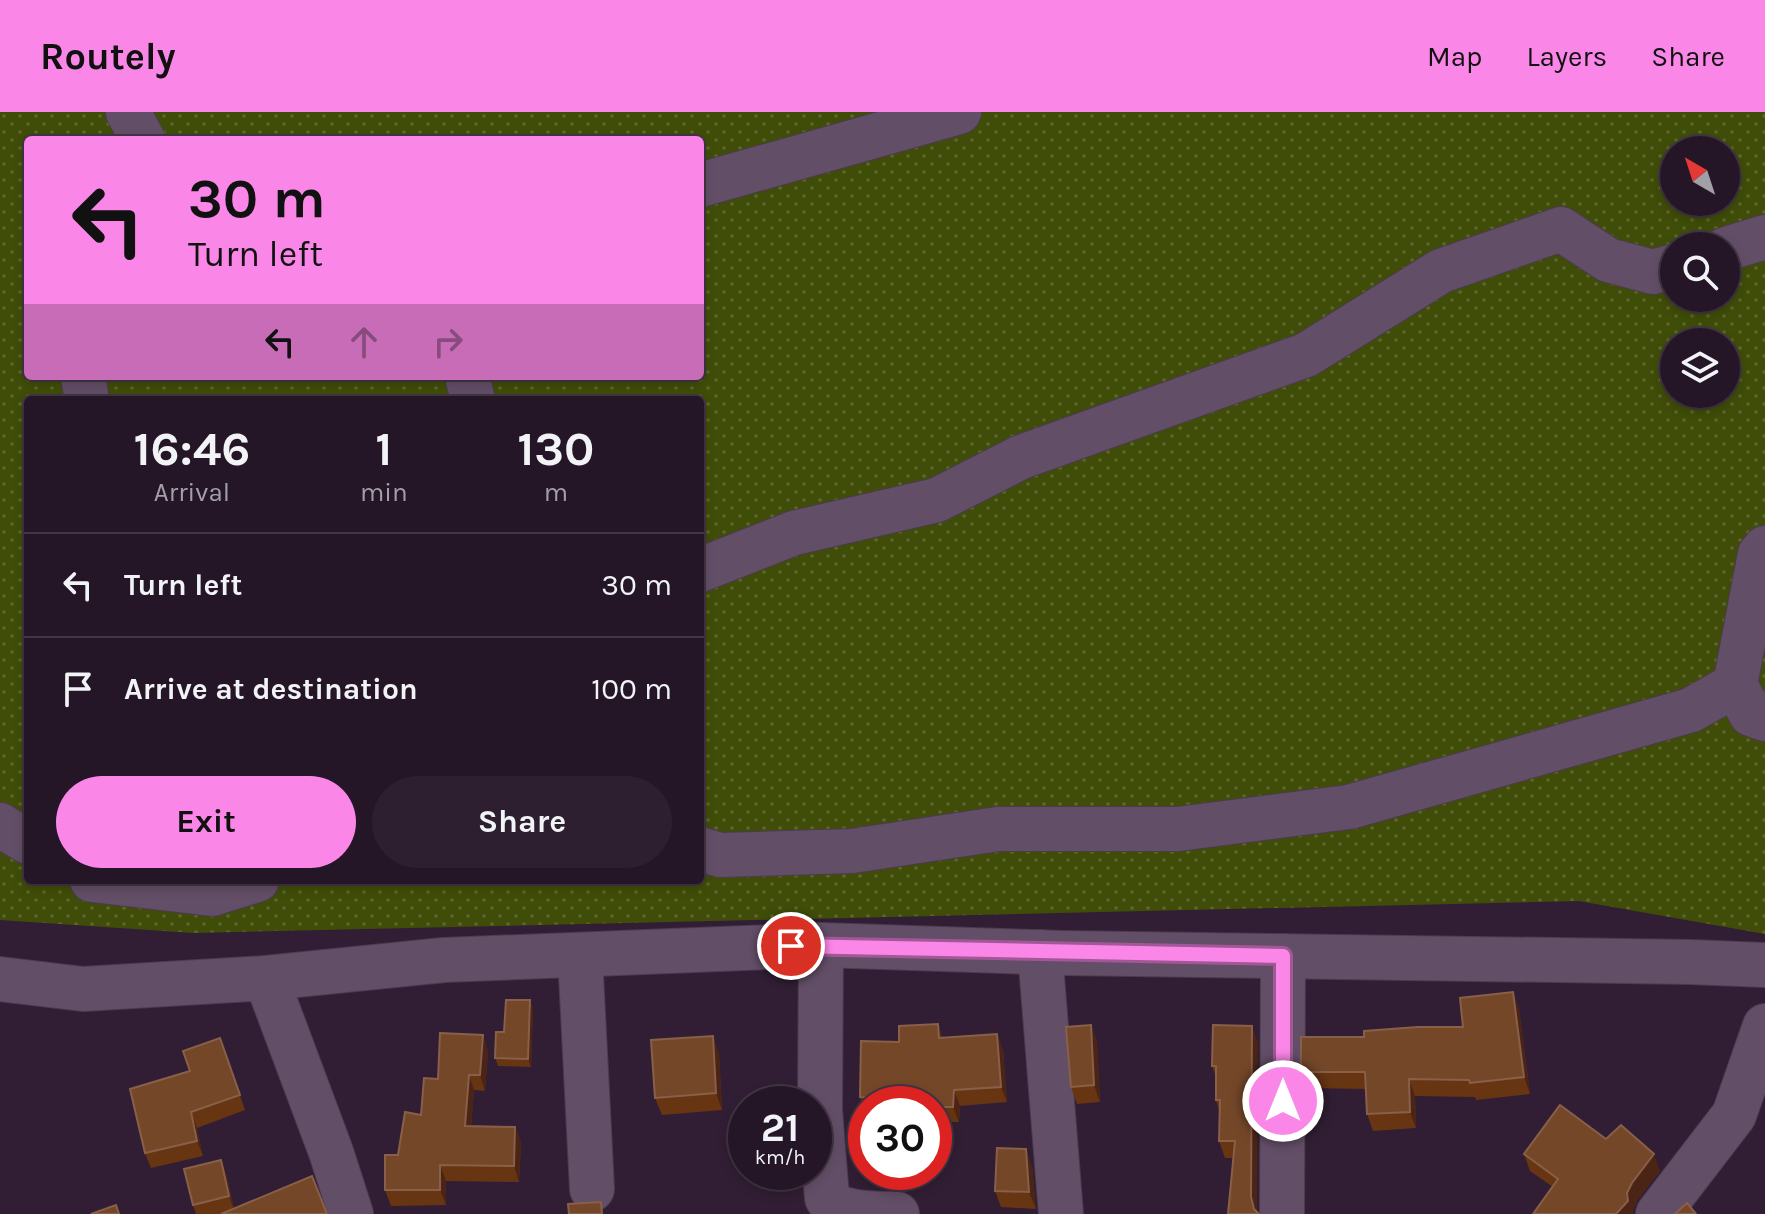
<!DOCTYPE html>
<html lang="en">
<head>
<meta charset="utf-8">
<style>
  :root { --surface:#251627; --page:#2d1f2f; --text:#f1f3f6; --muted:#a39fa7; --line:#423544; --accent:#fa87e7 }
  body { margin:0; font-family:Karla,sans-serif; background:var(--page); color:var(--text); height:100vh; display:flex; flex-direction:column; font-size:30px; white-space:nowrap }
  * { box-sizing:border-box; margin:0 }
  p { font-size:26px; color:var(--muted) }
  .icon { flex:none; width:44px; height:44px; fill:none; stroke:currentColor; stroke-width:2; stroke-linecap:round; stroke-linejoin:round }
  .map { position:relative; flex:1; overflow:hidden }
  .sheet { position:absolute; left:24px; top:284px; width:680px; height:488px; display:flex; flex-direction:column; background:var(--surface); border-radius:8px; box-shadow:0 4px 12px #0003,0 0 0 2px var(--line) }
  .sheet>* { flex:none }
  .top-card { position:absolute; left:24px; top:24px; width:680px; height:244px; border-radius:8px; box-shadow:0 4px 12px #0003,0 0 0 2px var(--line); background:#fa87e7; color:#111; overflow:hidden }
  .needle { width:52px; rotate:321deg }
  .fabs { position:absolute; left:1660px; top:24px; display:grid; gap:16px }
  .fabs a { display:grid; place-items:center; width:80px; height:80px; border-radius:50%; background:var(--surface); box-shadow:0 4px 12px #0003,0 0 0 2px var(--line); font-size:40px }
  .speed { position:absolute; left:728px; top:974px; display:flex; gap:16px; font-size:40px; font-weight:700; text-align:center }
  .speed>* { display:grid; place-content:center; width:104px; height:104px; border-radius:50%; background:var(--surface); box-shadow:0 4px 12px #0003,0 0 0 2px var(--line); line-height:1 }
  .speed small { font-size:20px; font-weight:400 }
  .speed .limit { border:12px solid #d22; background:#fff; color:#111 }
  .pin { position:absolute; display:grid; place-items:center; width:68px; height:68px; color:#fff; margin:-34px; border:4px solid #fff; border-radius:50%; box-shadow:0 2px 8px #0007 }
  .me { position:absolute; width:88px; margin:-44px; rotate:0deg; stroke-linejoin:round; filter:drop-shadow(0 0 6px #0008) }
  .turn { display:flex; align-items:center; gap:28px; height:168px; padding:0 32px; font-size:36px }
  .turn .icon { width:104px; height:104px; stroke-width:2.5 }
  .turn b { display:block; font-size:56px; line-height:68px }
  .lanes { display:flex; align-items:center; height:76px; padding:0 32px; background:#0003; justify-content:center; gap:40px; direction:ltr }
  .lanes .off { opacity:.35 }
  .eta { display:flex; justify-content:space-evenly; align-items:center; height:136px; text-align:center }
  .eta b { font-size:48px; font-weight:700; line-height:56px }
  .cta { display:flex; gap:16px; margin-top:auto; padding:16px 32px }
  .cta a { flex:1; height:92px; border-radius:48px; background:var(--accent); color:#111; font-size:32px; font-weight:700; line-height:92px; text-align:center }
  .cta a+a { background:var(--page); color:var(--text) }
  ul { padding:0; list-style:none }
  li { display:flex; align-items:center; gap:24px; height:104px; padding:0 32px; border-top:2px solid var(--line) }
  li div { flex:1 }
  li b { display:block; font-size:30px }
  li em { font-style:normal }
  header { display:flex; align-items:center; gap:48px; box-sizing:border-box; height:112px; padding:0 40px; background:var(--accent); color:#111 }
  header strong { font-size:38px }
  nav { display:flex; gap:44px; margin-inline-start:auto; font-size:28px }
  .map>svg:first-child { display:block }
  .grass { fill:url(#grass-dots); fill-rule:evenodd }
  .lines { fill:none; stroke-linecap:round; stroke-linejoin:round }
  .minor-casing { stroke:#4b3b4f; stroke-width:46 }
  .minor { stroke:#634e67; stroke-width:44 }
  .wall { fill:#673511 }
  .shaded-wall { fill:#4b2415 }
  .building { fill:#754729; stroke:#885f48; stroke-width:2 }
  .route-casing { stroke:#a25896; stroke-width:20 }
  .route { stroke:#fa87e7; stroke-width:14 }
</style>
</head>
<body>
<header>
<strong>Routely</strong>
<nav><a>Map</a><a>Layers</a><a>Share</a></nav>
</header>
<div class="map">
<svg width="1765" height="1102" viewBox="0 0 1765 1102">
  <defs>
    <pattern id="grass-dots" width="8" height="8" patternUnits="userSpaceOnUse" patternTransform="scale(2)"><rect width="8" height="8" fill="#404d08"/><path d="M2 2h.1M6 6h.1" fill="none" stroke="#5c662c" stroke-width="1.8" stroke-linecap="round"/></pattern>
  </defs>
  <rect width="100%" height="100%" fill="#311e34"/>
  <!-- grass -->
  <path class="grass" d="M 0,0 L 1765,0 L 1765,822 L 1579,789 L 194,821 L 0,808 ZM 28,28 L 700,28 L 700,264 L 28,264 ZM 1674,38 L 1726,38 L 1726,90 L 1674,90 ZM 1674,134 L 1726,134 L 1726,186 L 1674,186 ZM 1674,230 L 1726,230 L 1726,282 L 1674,282 ZM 28,288 L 700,288 L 700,768 L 28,768 Z"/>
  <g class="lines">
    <defs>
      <g id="minor">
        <polyline points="128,0 143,28"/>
        <polyline points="700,73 959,0"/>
        <polyline points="1726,137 1765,125"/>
        <polyline points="83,264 87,288"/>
        <polyline points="467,264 473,288"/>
        <polyline points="1765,436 1760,442 1735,573 1751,602 1765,607"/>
        <polyline points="700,458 794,421 937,388 1021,345 1306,243 1441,159 1561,117 1608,148 1653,160 1674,154"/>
        <polyline points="0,713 28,730"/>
        <polyline points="700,737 720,743 852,739 998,717 1178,717 1349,695 1691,598 1735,573"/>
        <polyline points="92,768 212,782 257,768"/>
        <path d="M 821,833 L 820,998 L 827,1086 C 836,1102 875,1102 897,1102"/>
        <polyline points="1040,840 1061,1102"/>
        <polyline points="580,843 592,1077"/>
        <polyline points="266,866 331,1040 351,1102"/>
        <polyline points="0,867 83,877 266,866 444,848 821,833 1062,841 1690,850 1765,853"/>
        <polyline points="1282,1102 1283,844"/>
        <polyline points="1658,1102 1734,1003 1765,914"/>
      </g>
    </defs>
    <!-- minor casing -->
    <use href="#minor" class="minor-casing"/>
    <!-- minor -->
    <use href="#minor" class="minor"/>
  </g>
  <!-- wall -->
  <g class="wall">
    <polygon points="1513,880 1519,897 1530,982 1476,988 1475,985 1415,984 1416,1016 1373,1019 1367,1002 1366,977 1307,976 1301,960 1364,925 1463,915"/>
    <polygon points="530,888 533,897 531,955 498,954 495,946 504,920"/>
    <polygon points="938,912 943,926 1003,937 1007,990 960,994 959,1010 934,1010 934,992 866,992 865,1001 860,985 899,930"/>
    <polygon points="1091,913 1097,930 1100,990 1077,992 1071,975"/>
    <polygon points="220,926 245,998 197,1016 203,1044 151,1056 145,1041 190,959"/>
    <polygon points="1258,931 1228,1102 1233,1046 1225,1046 1219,1029 1219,998 1216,988 1216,965 1212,954"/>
    <polygon points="488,939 485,979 474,978 471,1014 515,1015 521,1031 519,1070 446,1069 446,1093 391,1094 385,1078 398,1043 421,1003"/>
    <polygon points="719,941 722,998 662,1003 655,986"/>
    <polygon points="1606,1027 1660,1059 1638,1087 1633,1098 1553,1075 1530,1059 1524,1042"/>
    <polygon points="221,1048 227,1065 234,1096 327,1102 196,1102 193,1093"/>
    <polygon points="1032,1054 1036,1097 1001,1095 995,1079"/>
  </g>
  <!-- shaded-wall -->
  <g class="shaded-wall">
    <polygon points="1513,880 1519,897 1530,982 1524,965"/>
    <polygon points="530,888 533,897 531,955 528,947"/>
    <polygon points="938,912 944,928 939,926"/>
    <polygon points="1091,913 1097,930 1100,990 1094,973"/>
    <polygon points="1252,914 1258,931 1257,1102 1256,1102 1251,1085"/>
    <polygon points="997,922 1003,937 1007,990 1001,975"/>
    <polygon points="483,923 488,939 485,979 480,963"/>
    <polygon points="713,924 719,941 722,998 716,981"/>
    <polygon points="469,963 474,978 470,1030 465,1014"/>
    <polygon points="1409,967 1415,984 1416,1016 1410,1000"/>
    <polygon points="954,978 960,994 959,1010 953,995"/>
    <polygon points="191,1000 197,1016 203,1044 197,1029"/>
    <polygon points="515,1015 521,1031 519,1070 514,1054"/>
    <polygon points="1026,1037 1032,1054 1036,1097 1029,1080"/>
    <polygon points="1654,1042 1660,1059 1638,1087 1633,1098 1634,1102 1616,1102 1632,1071"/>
    <polygon points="221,1048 227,1065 235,1101 229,1084"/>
    <polygon points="440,1053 446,1069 446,1093 440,1078"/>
  </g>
  <!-- building -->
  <g class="building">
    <polygon points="1513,880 1524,965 1470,971 1469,968 1409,967 1410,1000 1367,1002 1365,960 1301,960 1301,925 1364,925 1364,919 1418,915 1463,915 1460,886"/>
    <polygon points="506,888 530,888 528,947 495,946 496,920 504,920"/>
    <polygon points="938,912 939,926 997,922 1001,975 954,978 953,995 934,995 934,992 895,992 895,986 860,985 861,929 899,930 899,914"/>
    <polygon points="1091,913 1094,973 1071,975 1066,915"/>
    <polygon points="1213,913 1252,914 1251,1085 1254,1097 1259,1102 1228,1102 1235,1029 1219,1029 1220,988 1216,988 1216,954 1212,954"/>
    <polygon points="440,921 483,923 480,963 469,963 465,1014 515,1015 514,1054 440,1053 440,1078 385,1078 385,1043 398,1043 405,1000 421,1003 424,966 438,967"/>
    <polygon points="713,924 716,981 655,986 651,928"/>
    <polygon points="220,926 240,983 191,1000 197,1029 145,1041 130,977 190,959 183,939"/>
    <polygon points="1560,993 1606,1027 1621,1013 1654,1042 1632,1071 1627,1081 1628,1089 1616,1102 1533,1102 1558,1067 1524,1042"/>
    <polygon points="997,1036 1026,1037 1029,1080 995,1079"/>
    <polygon points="221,1048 229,1084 193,1093 184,1057"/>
    <polygon points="312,1064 327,1102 221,1102"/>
    <polygon points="601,1090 602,1102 569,1102 568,1092"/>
    <polygon points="1687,1091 1696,1102 1675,1102"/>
    <polygon points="116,1093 119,1102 91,1102"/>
  </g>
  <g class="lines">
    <defs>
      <polyline id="route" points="791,834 1283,844 1283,989"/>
    </defs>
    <!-- route casing -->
    <use href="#route" class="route-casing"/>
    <!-- route -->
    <use href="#route" class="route"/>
  </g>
</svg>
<div class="fabs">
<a><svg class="needle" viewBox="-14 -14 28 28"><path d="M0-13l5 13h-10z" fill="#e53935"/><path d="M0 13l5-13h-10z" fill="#a39fa7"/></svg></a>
<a><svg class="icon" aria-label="search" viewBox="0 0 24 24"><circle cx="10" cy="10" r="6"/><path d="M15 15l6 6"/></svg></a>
<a><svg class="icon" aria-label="layers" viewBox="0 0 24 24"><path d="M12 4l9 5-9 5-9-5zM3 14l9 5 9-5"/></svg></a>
</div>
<div class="speed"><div>21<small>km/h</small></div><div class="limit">30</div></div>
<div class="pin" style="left:791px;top:834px;background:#d93025"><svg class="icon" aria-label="arrive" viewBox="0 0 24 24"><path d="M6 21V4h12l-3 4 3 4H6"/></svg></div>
<svg class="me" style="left:1283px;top:989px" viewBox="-20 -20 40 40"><circle r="17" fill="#fa87e7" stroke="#fff" stroke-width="3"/><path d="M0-11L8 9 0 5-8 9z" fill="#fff"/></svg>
<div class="top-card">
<div class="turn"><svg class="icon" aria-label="left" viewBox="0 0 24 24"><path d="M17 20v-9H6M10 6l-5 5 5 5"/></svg><div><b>30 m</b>Turn left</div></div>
<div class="lanes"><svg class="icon" aria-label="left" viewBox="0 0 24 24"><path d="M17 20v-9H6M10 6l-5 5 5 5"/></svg><svg class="icon off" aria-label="ahead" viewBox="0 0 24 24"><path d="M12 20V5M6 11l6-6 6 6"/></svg><svg class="icon off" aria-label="right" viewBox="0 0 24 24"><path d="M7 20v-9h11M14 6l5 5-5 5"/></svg></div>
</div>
<section class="sheet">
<div class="eta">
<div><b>16:46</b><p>Arrival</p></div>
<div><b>1</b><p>min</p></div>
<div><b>130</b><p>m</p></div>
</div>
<ul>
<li><svg class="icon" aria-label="left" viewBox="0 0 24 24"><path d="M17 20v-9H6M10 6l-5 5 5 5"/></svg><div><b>Turn left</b></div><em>30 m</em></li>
<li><svg class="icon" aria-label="arrive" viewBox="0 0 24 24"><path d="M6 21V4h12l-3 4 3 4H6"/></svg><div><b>Arrive at destination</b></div><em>100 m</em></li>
</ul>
<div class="cta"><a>Exit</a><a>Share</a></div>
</section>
</div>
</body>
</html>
